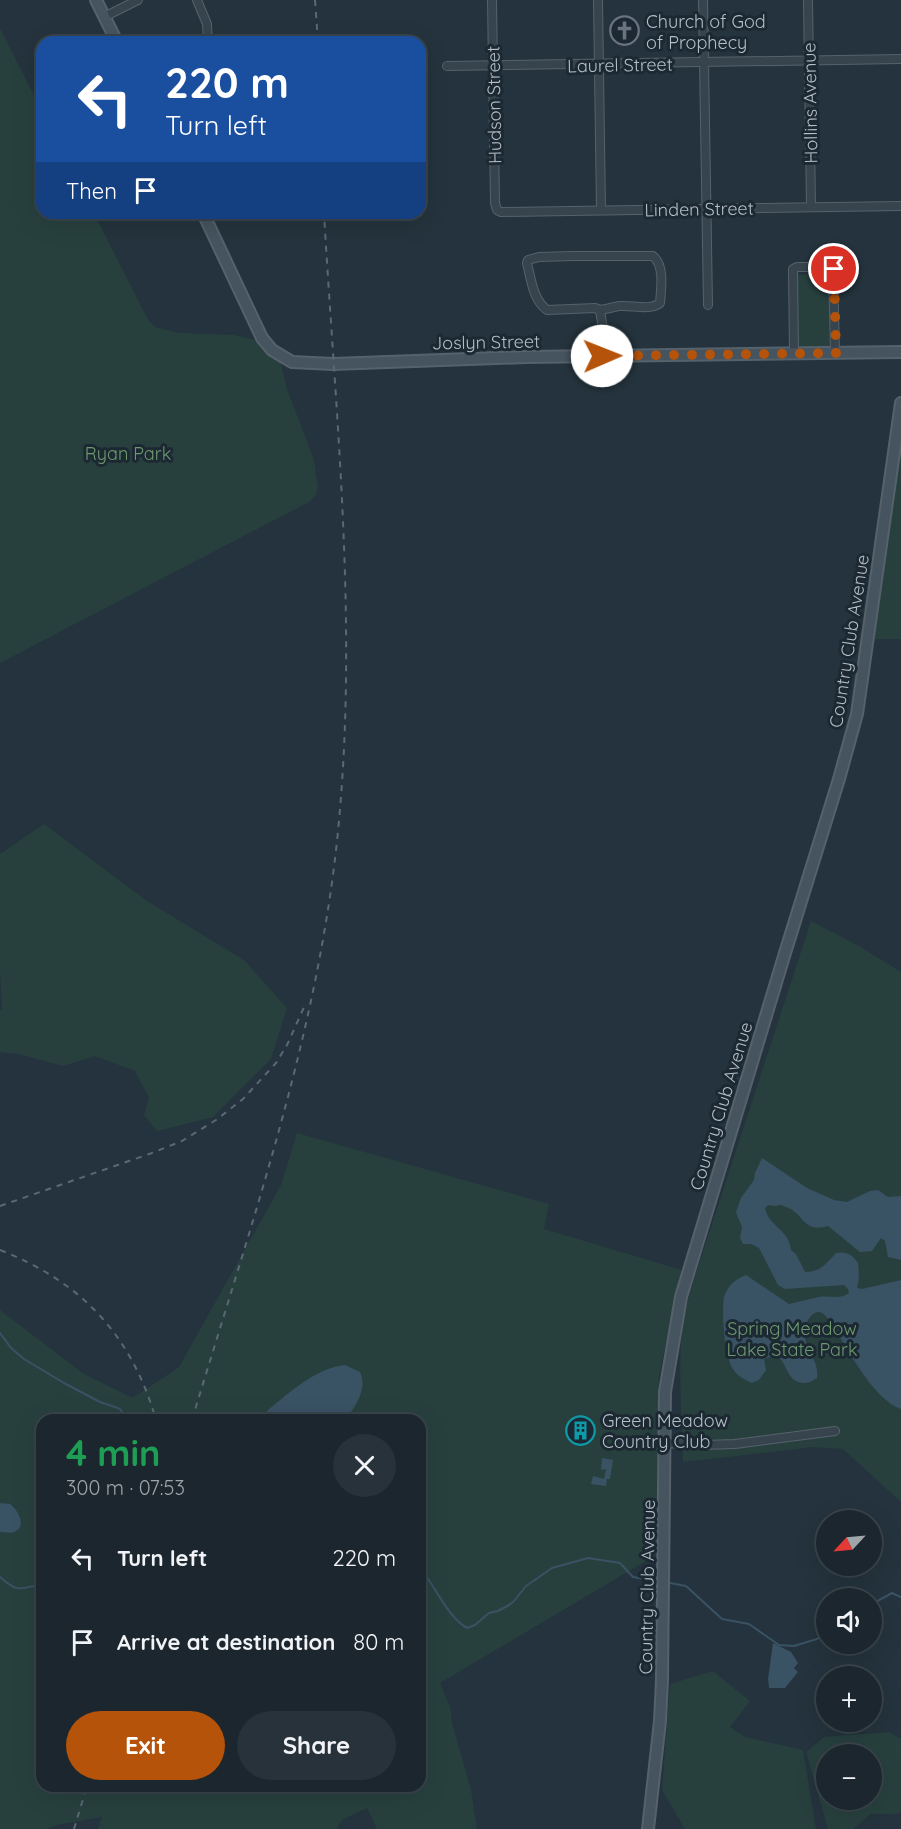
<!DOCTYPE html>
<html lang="en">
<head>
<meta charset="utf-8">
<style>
  :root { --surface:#1b262e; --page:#28323a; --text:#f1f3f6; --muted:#a0a5aa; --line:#39434a; --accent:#b45309 }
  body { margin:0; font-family:Quicksand,sans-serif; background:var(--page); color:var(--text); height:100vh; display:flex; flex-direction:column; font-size:22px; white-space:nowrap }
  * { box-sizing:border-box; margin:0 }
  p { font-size:20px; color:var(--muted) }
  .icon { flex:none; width:33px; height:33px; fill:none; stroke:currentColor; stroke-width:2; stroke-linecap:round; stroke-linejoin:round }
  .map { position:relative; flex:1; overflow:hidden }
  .drawer { position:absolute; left:36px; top:1414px; width:390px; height:378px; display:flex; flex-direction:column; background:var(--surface); border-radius:18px; box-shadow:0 6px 24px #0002,0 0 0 2px var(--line) }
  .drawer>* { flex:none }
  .banner { position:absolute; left:36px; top:36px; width:390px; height:183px; border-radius:18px; box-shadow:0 6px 24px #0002,0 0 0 2px var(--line); background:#1a4fa0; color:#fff; overflow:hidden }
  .needle { width:39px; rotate:244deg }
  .fabs { position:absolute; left:816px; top:1510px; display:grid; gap:12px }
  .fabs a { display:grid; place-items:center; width:66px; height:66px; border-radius:50%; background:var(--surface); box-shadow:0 6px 24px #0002,0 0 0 2px var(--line); font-size:30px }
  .pin { position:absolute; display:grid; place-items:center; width:51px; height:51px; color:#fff; margin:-26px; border:3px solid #fff; border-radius:50%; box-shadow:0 2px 6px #0007 }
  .me { position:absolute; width:66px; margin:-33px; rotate:89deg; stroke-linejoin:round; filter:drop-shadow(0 0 4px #0008) }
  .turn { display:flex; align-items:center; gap:21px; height:126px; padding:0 30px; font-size:27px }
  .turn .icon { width:78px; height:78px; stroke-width:2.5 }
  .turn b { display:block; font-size:42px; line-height:51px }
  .then { display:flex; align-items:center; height:57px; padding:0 30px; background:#0003; gap:12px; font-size:22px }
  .round { display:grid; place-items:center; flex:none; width:63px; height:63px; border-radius:32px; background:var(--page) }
  .summary { display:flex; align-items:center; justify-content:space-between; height:102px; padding:0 30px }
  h1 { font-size:36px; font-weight:700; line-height:45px; color:#1e9e55 }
  .action { display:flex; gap:12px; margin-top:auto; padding:12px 30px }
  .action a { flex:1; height:69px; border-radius:36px; background:var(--accent); color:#fff; font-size:24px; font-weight:700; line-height:69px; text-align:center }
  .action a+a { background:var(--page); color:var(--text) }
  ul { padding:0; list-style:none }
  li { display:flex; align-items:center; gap:18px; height:84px; padding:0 30px }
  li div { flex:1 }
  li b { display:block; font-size:22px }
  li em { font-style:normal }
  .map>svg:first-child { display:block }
  .green { fill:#27403e; fill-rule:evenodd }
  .water { fill:#395264 }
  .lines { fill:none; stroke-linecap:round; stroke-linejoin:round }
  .stream { stroke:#395264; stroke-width:2 }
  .street-casing { stroke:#56626b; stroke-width:10 }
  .secondary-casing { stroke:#56626b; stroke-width:14 }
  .street { stroke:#38444d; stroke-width:8 }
  .secondary { stroke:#465460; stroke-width:10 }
  .rail { stroke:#5a6974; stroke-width:2; stroke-dasharray:6 6; stroke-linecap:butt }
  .route { stroke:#b45309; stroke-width:10; stroke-dasharray:0 18 }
  .labels { text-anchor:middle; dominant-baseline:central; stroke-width:6; stroke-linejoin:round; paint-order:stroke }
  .poi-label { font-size:18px; fill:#b4bfc8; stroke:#1d2932; text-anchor:start }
  .street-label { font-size:18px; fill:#b4bfc8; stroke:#1d2932 }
  .park-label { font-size:18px; fill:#6c996f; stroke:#1d2932 }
</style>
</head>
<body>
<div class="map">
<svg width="901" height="1829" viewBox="0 0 901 1829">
  <rect width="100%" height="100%" fill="#24333d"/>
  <!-- green -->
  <g class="green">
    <polygon points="0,28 42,111 42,213 94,213 148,320 155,327 179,333 234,335 260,341 280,360 287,389 314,460 318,488 315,496 309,502 0,663"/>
    <polygon points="828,274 830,344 827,348 800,348 798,344 797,275"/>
    <polygon points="901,429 901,639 874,639"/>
    <polygon points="44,824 147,901 244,960 287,1008 271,1059 213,1117 157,1131 144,1115 149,1098 135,1071 95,1056 63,1066 18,1054 0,1052 0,1010 2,1009 0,971 0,854"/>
    <path d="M 811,921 L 859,946 L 901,972 L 901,1502 L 843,1449 L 813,1447 L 683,1462 C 682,1419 678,1375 682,1332 C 684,1309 692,1286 699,1264 Z"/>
    <path d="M 297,1133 L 549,1204 L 544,1229 L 682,1270 L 659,1375 L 656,1555 L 440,1683 L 450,1707 L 452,1723 L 471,1790 L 477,1829 L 377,1829 L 367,1808 L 342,1820 L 337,1829 L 98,1829 L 102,1817 L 57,1825 L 47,1829 L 0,1829 L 0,1310 L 84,1374 L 133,1398 L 179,1367 L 281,1185 ZM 42,1420 L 420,1420 L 420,1786 L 42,1786 Z"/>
    <polygon points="713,1671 750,1701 730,1727 745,1737 803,1750 816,1829 685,1829 662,1790 670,1684"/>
    <path d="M 889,1732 L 901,1739 L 901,1812 L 896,1814 L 871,1814 L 853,1829 L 828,1829 L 806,1752 L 824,1737 ZM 826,1755 L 872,1755 L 872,1800 L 826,1800 Z"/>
  </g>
  <!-- water -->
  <g class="water">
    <path d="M 762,1158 L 807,1188 L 834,1200 L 847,1202 L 870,1191 L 878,1190 L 888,1197 L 901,1196 L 901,1260 L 888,1257 L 885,1241 L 881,1238 L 872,1251 L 860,1252 L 828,1226 C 801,1234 805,1211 783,1206 C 779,1204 779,1206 774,1206 C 766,1206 772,1203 765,1208 C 769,1227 789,1229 791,1250 L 796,1254 L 805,1272 C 820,1272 826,1264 836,1253 C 846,1251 852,1254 858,1263 L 859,1278 L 857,1288 L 862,1289 L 901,1280 L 901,1409 C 873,1399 850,1352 834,1328 C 831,1323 827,1316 822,1313 C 815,1309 808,1318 806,1325 C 800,1349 820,1357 817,1378 C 812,1381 809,1383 803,1383 C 785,1381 788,1362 776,1355 L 764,1359 L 766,1370 L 759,1380 L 752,1383 C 745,1380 737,1376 733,1369 C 725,1358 720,1306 725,1294 C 729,1284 736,1279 746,1275 L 789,1304 C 799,1302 809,1299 819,1297 C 830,1295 839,1300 849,1293 L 848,1289 L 844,1285 L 785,1289 L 778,1285 L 759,1248 L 751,1244 L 743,1244 L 740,1238 L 742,1227 L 736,1212 L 741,1198 L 754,1180 L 755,1173 Z"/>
    <path d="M 345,1365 L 360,1372 C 368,1389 355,1406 346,1420 L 265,1420 L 265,1415 L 268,1410 C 290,1392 316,1368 345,1365 Z"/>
    <polygon points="602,1458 613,1460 610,1479 607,1479 606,1486 591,1484 593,1476 604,1479 606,1469 601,1470"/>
    <path d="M 0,1503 L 10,1504 C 17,1509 27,1525 16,1531 C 12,1534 5,1532 0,1532 Z"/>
    <polygon points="773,1643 791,1652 798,1663 794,1668 798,1672 785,1688 769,1688 768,1679"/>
  </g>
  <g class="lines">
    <!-- stream -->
    <g class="stream">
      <polyline points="0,1333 11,1348 24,1359 64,1383 100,1402 118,1408 121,1410 126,1420"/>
      <path d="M 420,1568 C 435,1585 447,1617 467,1628 L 475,1625 L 489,1613 L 498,1611 L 509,1605 L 514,1601 L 526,1586 L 552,1568 L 588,1558 L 620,1563 L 633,1577 L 657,1581"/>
      <path d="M 0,1577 C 5,1581 11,1587 17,1588 C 28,1590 30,1583 42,1588"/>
      <polyline points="670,1583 686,1586 722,1619 749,1624 779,1645 794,1646 817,1639 826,1633"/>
      <polyline points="872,1604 892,1593 901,1597"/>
    </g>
    <defs>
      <g id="street">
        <polyline points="197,0 207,24 208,42"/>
        <polyline points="492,0 495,203 497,210 501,212 901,206"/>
        <polyline points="598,0 601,210"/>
        <polyline points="703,0 708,305"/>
        <polyline points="808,0 811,207"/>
        <polyline points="104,17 138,0"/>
        <polyline points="447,66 901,59"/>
        <path d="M 573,256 L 653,256 C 665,266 661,289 660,303 C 650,311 633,305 620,306 C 613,307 606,309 600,310 L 595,308 L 547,310 C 533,300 531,279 527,263 L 528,260 L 539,257 Z"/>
        <polyline points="600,310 603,330 602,356"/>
        <polyline points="794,353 793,269 797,267 831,267 833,269 835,353"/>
        <polyline points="665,1443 703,1445 735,1444 835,1431"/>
      </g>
      <g id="secondary">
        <polyline points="96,0 117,42"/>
        <polyline points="203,213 262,338 272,350 292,362 333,364 526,357 901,352"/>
        <polyline points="648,1829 660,1721 662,1680 665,1392 681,1297 785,953 839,779 857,714 901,403"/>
      </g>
    </defs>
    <!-- street casing -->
    <use href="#street" class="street-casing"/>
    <!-- secondary casing -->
    <use href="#secondary" class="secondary-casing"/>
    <!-- street -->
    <use href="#street" class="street"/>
    <!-- secondary -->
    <use href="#secondary" class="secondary"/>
    <!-- rail -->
    <g class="rail">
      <polyline points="315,0 318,42"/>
      <polyline points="0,1206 152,1153 182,1141 216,1120 243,1099 276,1063 287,1045 305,1005"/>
      <path d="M 0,1250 C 82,1282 132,1336 156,1420"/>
      <path d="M 192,1420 C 249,1230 316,1040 337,841 C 359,632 336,422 324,213"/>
      <polyline points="74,1829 87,1786"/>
    </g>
  </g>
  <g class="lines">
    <!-- route -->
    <polyline class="route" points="602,356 836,353 834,269"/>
  </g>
  <!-- icons -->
  <defs>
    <symbol id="church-ring" viewBox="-11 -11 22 22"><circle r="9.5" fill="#1d2932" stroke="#6b7280" stroke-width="1.5"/><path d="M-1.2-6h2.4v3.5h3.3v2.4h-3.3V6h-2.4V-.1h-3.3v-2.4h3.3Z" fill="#6b7280"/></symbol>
    <symbol id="building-ring" viewBox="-11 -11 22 22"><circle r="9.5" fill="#1d2932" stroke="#0f9aa8" stroke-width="1.5"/><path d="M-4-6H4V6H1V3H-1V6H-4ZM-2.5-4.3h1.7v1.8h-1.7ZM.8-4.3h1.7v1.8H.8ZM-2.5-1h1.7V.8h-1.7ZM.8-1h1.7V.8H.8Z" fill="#0f9aa8"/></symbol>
  </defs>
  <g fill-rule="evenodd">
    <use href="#church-ring" x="608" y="14" width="33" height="33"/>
    <use href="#building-ring" x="564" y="1414" width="33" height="33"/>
  </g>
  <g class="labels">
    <!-- poi labels -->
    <g class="poi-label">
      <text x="646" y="21">Church of God<tspan x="646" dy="21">of Prophecy</tspan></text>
      <text x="602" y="1420">Green Meadow<tspan x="602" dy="21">Country Club</tspan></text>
    </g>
    <!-- street labels -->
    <g class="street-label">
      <text transform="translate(620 65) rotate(-1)">Laurel Street</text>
      <text transform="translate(810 103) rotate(-91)">Hollins Avenue</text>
      <text transform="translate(494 105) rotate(-91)">Hudson Street</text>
      <text transform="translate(699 209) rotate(-1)">Linden Street</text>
      <text transform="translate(486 342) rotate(-1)">Joslyn Street</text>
      <text transform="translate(849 641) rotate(-81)">Country Club Avenue</text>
      <text transform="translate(721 1106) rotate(-73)">Country Club Avenue</text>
      <text transform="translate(647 1587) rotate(-89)">Country Club Avenue</text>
    </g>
    <!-- park labels -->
    <g class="park-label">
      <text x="128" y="453">Ryan Park</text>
      <text x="792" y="1328">Spring Meadow<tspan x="792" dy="21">Lake State Park</tspan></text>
    </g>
  </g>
</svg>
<div class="fabs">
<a><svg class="needle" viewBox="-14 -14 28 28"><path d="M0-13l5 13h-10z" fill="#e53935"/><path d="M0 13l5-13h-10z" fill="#a0a5aa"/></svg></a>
<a><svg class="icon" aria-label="sound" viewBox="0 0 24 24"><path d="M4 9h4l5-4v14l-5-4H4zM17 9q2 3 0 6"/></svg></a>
<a>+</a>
<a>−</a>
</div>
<div class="pin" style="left:834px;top:269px;background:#d93025"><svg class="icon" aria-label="arrive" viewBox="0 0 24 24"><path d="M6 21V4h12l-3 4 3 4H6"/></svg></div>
<svg class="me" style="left:602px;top:356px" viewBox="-20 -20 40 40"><circle r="19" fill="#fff"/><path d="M0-13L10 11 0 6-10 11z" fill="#b45309"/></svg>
<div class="banner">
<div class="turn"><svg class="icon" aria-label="left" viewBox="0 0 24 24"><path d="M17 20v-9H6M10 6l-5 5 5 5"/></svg><div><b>220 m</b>Turn left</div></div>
<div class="then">Then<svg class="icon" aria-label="arrive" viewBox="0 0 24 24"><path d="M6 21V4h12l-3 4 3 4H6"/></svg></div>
</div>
<section class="drawer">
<div class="summary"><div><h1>4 min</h1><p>300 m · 07:53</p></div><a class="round"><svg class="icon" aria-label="close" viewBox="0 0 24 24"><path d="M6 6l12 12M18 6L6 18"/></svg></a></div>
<ul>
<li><svg class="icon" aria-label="left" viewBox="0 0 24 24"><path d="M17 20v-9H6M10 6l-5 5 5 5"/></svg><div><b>Turn left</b></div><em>220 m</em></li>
<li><svg class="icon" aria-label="arrive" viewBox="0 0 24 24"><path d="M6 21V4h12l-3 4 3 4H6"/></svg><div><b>Arrive at destination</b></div><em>80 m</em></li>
</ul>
<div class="action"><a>Exit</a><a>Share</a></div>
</section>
</div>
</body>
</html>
